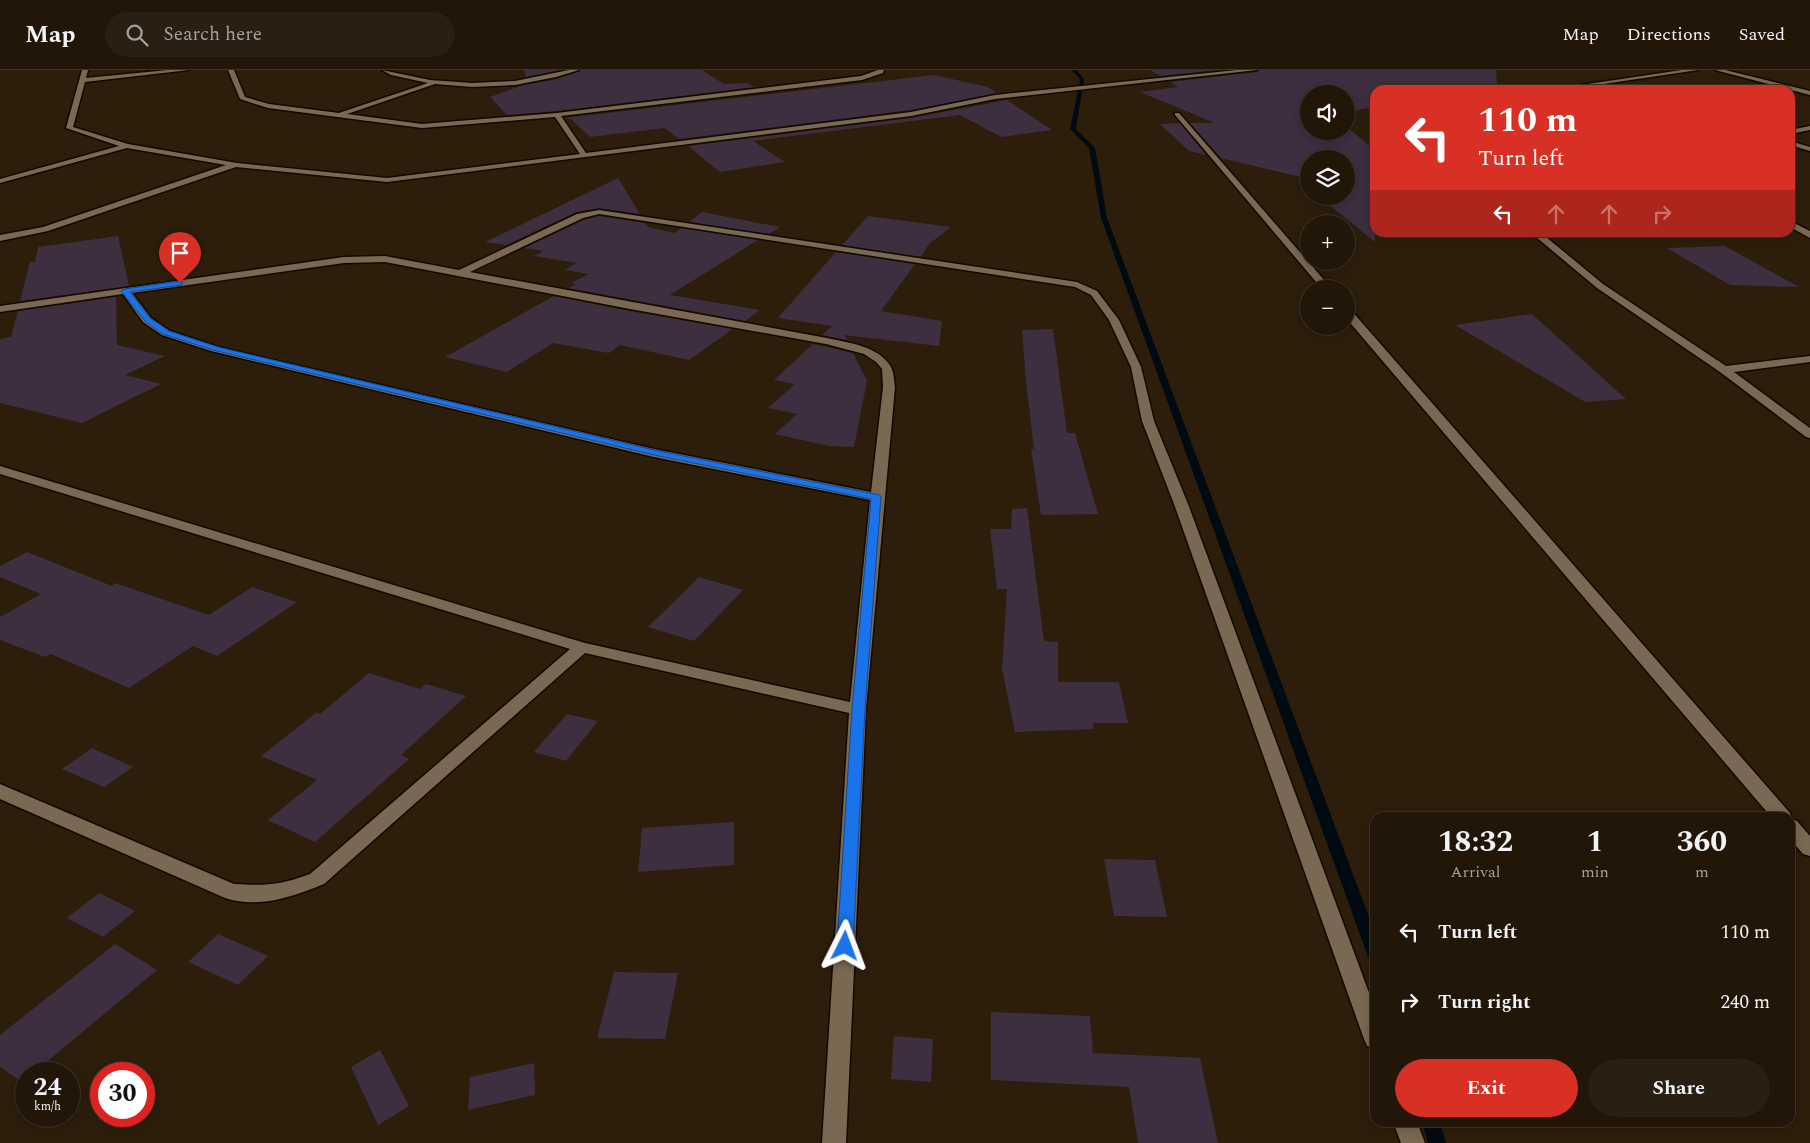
<!DOCTYPE html>
<html lang="en">
<head>
<meta charset="utf-8">
<style>
  :root { --surface:#211608; --page:#291f12; --text:#f1f3f6; --muted:#a29f9c; --line:#3e3529; --accent:#d93025 }
  body { margin:0; font-family:Spectral,serif; background:var(--page); color:var(--text); height:100vh; display:flex; flex-direction:column; font-size:19px; white-space:nowrap }
  * { box-sizing:border-box; margin:0 }
  p { font-size:16px; color:var(--muted) }
  .icon { flex:none; width:28px; height:28px; fill:none; stroke:currentColor; stroke-width:2; stroke-linecap:round; stroke-linejoin:round }
  .map { position:relative; flex:1; overflow:hidden }
  .details { position:absolute; left:1370px; top:742px; width:425px; height:315px; display:flex; flex-direction:column; background:var(--surface); border-radius:15px; box-shadow:0 2px 12px #0003,0 0 0 1px var(--line) }
  .details>* { flex:none }
  .hud { position:absolute; left:1370px; top:15px; width:425px; height:152px; border-radius:15px; box-shadow:0 2px 12px #0003,0 0 0 1px var(--line); background:#d93025; color:#fff; overflow:hidden }
  .tools { position:absolute; left:1300px; top:15px; display:grid; gap:10px }
  .tools a { display:grid; place-items:center; width:55px; height:55px; border-radius:50%; background:var(--surface); box-shadow:0 2px 12px #0003,0 0 0 1px var(--line); font-size:25px }
  .speed { position:absolute; left:15px; top:992px; display:flex; gap:10px; font-size:25px; font-weight:700; text-align:center }
  .speed>* { display:grid; place-content:center; width:65px; height:65px; border-radius:50%; background:var(--surface); box-shadow:0 2px 12px #0003,0 0 0 1px var(--line); line-height:1 }
  .speed small { font-size:12px; font-weight:400 }
  .speed .limit { border:8px solid #d22; background:#fff; color:#111 }
  .pin { position:absolute; display:grid; place-items:center; width:42px; height:42px; color:#fff; margin:-51px -21px; border-radius:50% 50% 50% 0; rotate:-45deg; box-shadow:0 0 5px #0007 }
  .pin .icon { rotate:45deg }
  .me { position:absolute; width:55px; margin:-28px; rotate:3deg; stroke-linejoin:round; filter:drop-shadow(0 0 4px #0008) }
  .turn { display:flex; align-items:center; gap:18px; height:105px; padding:0 25px; font-size:22px }
  .turn .icon { width:65px; height:65px; stroke-width:2.5 }
  .turn b { display:block; font-size:35px; line-height:42px }
  .lanes { display:flex; align-items:center; height:48px; padding:0 25px; background:#0003; justify-content:center; gap:25px; direction:ltr }
  .lanes .off { opacity:.35 }
  .eta { display:flex; justify-content:space-evenly; align-items:center; height:85px; text-align:center }
  .eta b { font-size:30px; font-weight:700; line-height:35px }
  .action { display:flex; gap:10px; margin-top:auto; padding:10px 25px }
  .action a { flex:1; height:58px; border-radius:30px; background:var(--accent); color:#fff; font-size:20px; font-weight:700; line-height:58px; text-align:center }
  .action a+a { background:var(--page); color:var(--text) }
  ul { padding:0; list-style:none }
  li { display:flex; align-items:center; gap:15px; height:70px; padding:0 25px }
  li div { flex:1 }
  li b { display:block; font-size:19px }
  li em { font-style:normal }
  header { display:flex; align-items:center; gap:30px; box-sizing:border-box; height:70px; padding:0 25px; background:var(--surface); border-bottom:1px solid var(--line) }
  header strong { font-size:24px }
  nav { display:flex; gap:28px; margin-inline-start:auto; font-size:18px }
  .search { width:350px; height:45px; background:var(--page); display:flex; align-items:center; gap:12px; box-sizing:border-box; padding:0 18px; border-radius:28px; color:var(--muted); font-size:19px }
  .map>svg:first-child { display:block }
  .lines { fill:none; stroke-linecap:round; stroke-linejoin:round }
  .stream { fill:#000b11; fill-rule:evenodd }
  .building { fill:#3d2e40 }
  .minor-casing { stroke:#140800; stroke-width:3 }
  .minor { fill:#796953; fill-rule:evenodd }
  .route { fill:#1a73e8; stroke:#114b97 }
</style>
</head>
<body>
<header>
<strong>Map</strong>
<div class="search"><svg class="icon" aria-label="search" viewBox="0 0 24 24"><circle cx="10" cy="10" r="6"/><path d="M15 15l6 6"/></svg>Search here</div>
<nav><a>Map</a><a>Directions</a><a>Saved</a></nav>
</header>
<div class="map">
<svg width="1810" height="1073" viewBox="0 0 1810 1073">
  <rect width="100%" height="100%" fill="#2c1e0b"/>
  <g class="lines">
    <!-- stream -->
    <g class="stream">
      <polygon points="1072,0 1076,0 1084,9 1083,16 1079,15 1080,9"/>
      <polygon points="1080,20 1082,21 1076,59 1095,78 1107,148 1375,863 1375,891 1369,889 1367,884 1101,148 1089,78 1070,59 1078,21"/>
      <polygon points="1422,1052 1440,1052 1446,1073 1428,1073"/>
    </g>
  </g>
  <!-- building -->
  <g class="building">
    <polygon points="524,0 560,0 526,7"/>
    <polygon points="581,0 702,0 724,14 746,13 755,17 557,41 507,45 490,27 520,16 557,9"/>
    <polygon points="1150,0 1219,0 1160,6"/>
    <polygon points="1259,0 1496,0 1497,16 1475,20 1375,20 1375,37 1346,42 1346,24 1309,24 1309,61 1346,61 1346,56 1375,81 1375,172 1318,126 1346,126 1346,89 1309,89 1309,109 1221,88 1190,53 1215,53 1140,22 1178,17 1170,12 1257,2"/>
    <polygon points="934,5 988,17 997,23 911,40 679,69 665,58 590,67 571,49 564,48"/>
    <polygon points="1007,30 1052,60 1001,67 960,45 753,71 785,92 720,102 688,76 911,48"/>
    <polygon points="1180,53 1206,85 1189,81 1160,54"/>
    <polygon points="618,108 640,144 599,138 576,142 506,175 485,172"/>
    <polygon points="702,142 780,157 769,164 689,152"/>
    <polygon points="599,146 645,153 648,157 675,163 681,158 758,170 670,225 760,240 745,251 569,218 576,214 571,213 589,204 565,200 576,193 534,186 544,181 524,178 584,150"/>
    <polygon points="868,146 951,157 929,174 921,187 842,175"/>
    <polygon points="118,166 129,216 20,231 30,192 35,192 38,177"/>
    <polygon points="1725,176 1799,217 1730,215 1667,178"/>
    <polygon points="836,182 915,194 881,241 942,251 939,276 844,265 847,270 822,265 832,256 778,248"/>
    <polygon points="554,226 630,241 733,259 689,290 620,275 609,283 553,273 507,302 445,287"/>
    <polygon points="116,227 117,275 165,286 125,305 161,314 82,353 0,333 0,269 11,267 18,241"/>
    <polygon points="1532,244 1626,329 1585,332 1455,255"/>
    <polygon points="1053,259 1067,363 1075,363 1098,444 1041,445 1031,379 1034,379 1026,312 1022,260"/>
    <polygon points="813,274 853,283 867,311 854,377 829,376 775,364 797,344 768,338 795,314 774,310"/>
    <polygon points="1027,438 1044,571 1058,572 1058,612 1119,612 1128,653 1093,653 1094,659 1015,662 1002,599 1007,519 997,519 990,459 1011,459 1012,439"/>
    <polygon points="27,482 112,516 115,513 209,545 252,517 297,532 217,586 193,576 129,618 51,584 45,587 0,570 0,547 41,524 0,507 0,496"/>
    <polygon points="699,507 743,520 694,571 648,557"/>
    <polygon points="369,603 420,619 426,614 466,626 401,685 409,689 315,772 268,750 317,710 261,686 317,642 320,644"/>
    <polygon points="567,644 598,651 566,691 534,682"/>
    <polygon points="92,678 133,697 104,717 62,699"/>
    <polygon points="734,752 734,795 638,802 642,758"/>
    <polygon points="1104,789 1155,790 1167,847 1114,846"/>
    <polygon points="99,823 135,841 103,867 67,848"/>
    <polygon points="218,864 268,886 238,915 188,892"/>
    <polygon points="115,874 157,900 32,1004 26,1004 26,1009 22,1012 0,997 0,965"/>
    <polygon points="614,902 678,903 665,969 597,968"/>
    <polygon points="991,942 1090,946 1093,983 1200,988 1218,1073 1138,1073 1129,1017 991,1010"/>
    <polygon points="894,966 933,969 931,1012 891,1009"/>
    <polygon points="380,980 409,1036 378,1055 351,997"/>
    <polygon points="534,993 535,1025 468,1040 470,1007"/>
  </g>
  <g class="lines">
    <defs>
      <g id="minor">
        <polygon points="82,0 88,0 86,8 168,0 189,0 85,12 73,57 128,74 237,93 387,108 580,84 555,47 422,58 268,38 240,29 228,0 234,0 245,27 269,34 339,43 428,13 391,5 382,0 430,10 472,13 515,11 569,0 579,0 556,7 515,15 472,17 435,14 347,44 422,54 557,43 861,6 878,0 884,0 883,3 862,10 561,46 586,83 911,42 995,25 1237,0 1257,0 995,29 911,46 387,112 236,97 48,161 0,171 0,165 43,157 226,95 127,78 0,113 0,109 119,76 66,58"/>
        <polygon points="1682,0 1698,0 1563,20 1547,20"/>
        <polygon points="1715,0 1725,0 1810,21 1810,25"/>
        <polygon points="1175,43 1179,43 1332,219 1322,219 1175,45"/>
        <polygon points="1810,56 1810,60 1790,64 1790,60"/>
        <polygon points="1790,71 1810,77 1810,81 1790,75"/>
        <path d="M 599,140 L 1077,212 L 1097,221 L 1119,250 L 1141,297 L 1154,351 L 1188,434 L 1375,939 L 1375,979 L 1367,976 L 1364,969 L 1174,434 L 1142,351 L 1131,297 L 1109,250 L 1091,225 L 1075,217 L 599,144 L 583,148 L 470,202 L 827,268 C 849,273 879,276 891,297 C 894,303 894,311 895,317 L 866,639 L 846,1073 L 822,1073 L 849,643 L 585,583 L 324,814 C 292,827 259,839 225,828 L 0,729 L 0,714 L 234,814 C 266,816 280,815 310,804 L 570,579 L 0,404 L 0,396 L 585,573 L 850,632 L 870,430 L 654,387 L 211,281 L 162,265 L 143,252 L 123,224 L 0,242 L 0,236 L 344,187 L 385,186 L 459,200 L 577,144 ZM 385,192 L 630,239 L 826,274 L 864,284 L 876,292 L 882,299 L 883,317 L 871,422 L 654,379 L 218,277 L 170,261 L 151,248 L 132,223 L 344,193 Z"/>
        <polygon points="1790,151 1810,161 1810,168 1790,157"/>
        <polygon points="1530,162 1540,162 1603,214 1726,296 1810,286 1810,292 1734,302 1810,358 1810,368 1806,367 1720,302 1597,218"/>
        <polygon points="1346,238 1350,239 1790,743 1792,749 1797,751 1810,766 1810,786 1803,784 1790,769 1790,748 1772,748 1346,248"/>
        <polygon points="1393,1052 1417,1052 1425,1073 1401,1073"/>
      </g>
    </defs>
    <!-- minor casing -->
    <use href="#minor" class="minor-casing"/>
    <!-- minor -->
    <use href="#minor" class="minor"/>
  </g>
  <!-- route -->
  <polygon class="route" points="180,211 182,212 182,215 130,222 150,248 169,261 218,277 654,380 880,425 881,427 865,639 853,876 851,880 845,882 839,880 837,876 852,639 871,429 654,385 213,280 163,264 145,251 121,221 125,219"/>
</svg>
<div class="tools">
<a><svg class="icon" aria-label="sound" viewBox="0 0 24 24"><path d="M4 9h4l5-4v14l-5-4H4zM17 9q2 3 0 6"/></svg></a>
<a><svg class="icon" aria-label="layers" viewBox="0 0 24 24"><path d="M12 4l9 5-9 5-9-5zM3 14l9 5 9-5"/></svg></a>
<a>+</a>
<a>−</a>
</div>
<div class="speed"><div>24<small>km/h</small></div><div class="limit">30</div></div>
<div class="pin" style="left:180px;top:213px;background:#d93025"><svg class="icon" aria-label="arrive" viewBox="0 0 24 24"><path d="M6 21V4h12l-3 4 3 4H6"/></svg></div>
<svg class="me" style="left:845px;top:876px" viewBox="-20 -20 40 40"><path d="M0-17L14 15 0 8-14 15z" fill="#1a73e8" stroke="#fff" stroke-width="4"/></svg>
<div class="hud">
<div class="turn"><svg class="icon" aria-label="left" viewBox="0 0 24 24"><path d="M17 20v-9H6M10 6l-5 5 5 5"/></svg><div><b>110 m</b>Turn left</div></div>
<div class="lanes"><svg class="icon" aria-label="left" viewBox="0 0 24 24"><path d="M17 20v-9H6M10 6l-5 5 5 5"/></svg><svg class="icon off" aria-label="ahead" viewBox="0 0 24 24"><path d="M12 20V5M6 11l6-6 6 6"/></svg><svg class="icon off" aria-label="ahead" viewBox="0 0 24 24"><path d="M12 20V5M6 11l6-6 6 6"/></svg><svg class="icon off" aria-label="right" viewBox="0 0 24 24"><path d="M7 20v-9h11M14 6l5 5-5 5"/></svg></div>
</div>
<section class="details">
<div class="eta">
<div><b>18:32</b><p>Arrival</p></div>
<div><b>1</b><p>min</p></div>
<div><b>360</b><p>m</p></div>
</div>
<ul>
<li><svg class="icon" aria-label="left" viewBox="0 0 24 24"><path d="M17 20v-9H6M10 6l-5 5 5 5"/></svg><div><b>Turn left</b></div><em>110 m</em></li>
<li><svg class="icon" aria-label="right" viewBox="0 0 24 24"><path d="M7 20v-9h11M14 6l5 5-5 5"/></svg><div><b>Turn right</b></div><em>240 m</em></li>
</ul>
<div class="action"><a>Exit</a><a>Share</a></div>
</section>
</div>
</body>
</html>
